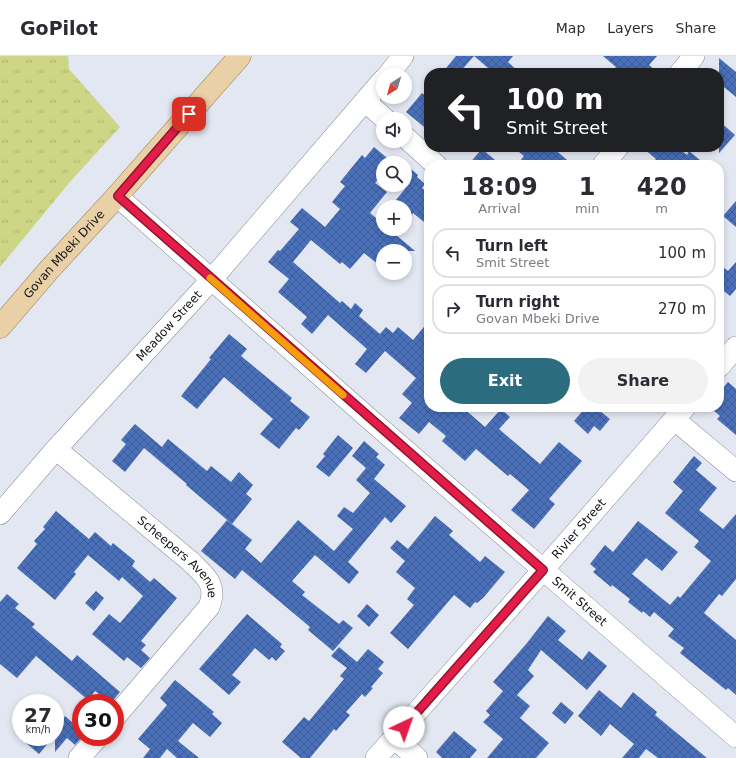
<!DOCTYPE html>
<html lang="en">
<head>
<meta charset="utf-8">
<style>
  :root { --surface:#fff; --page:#f2f2f3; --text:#2b2b33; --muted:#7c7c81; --line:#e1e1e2; --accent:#2b6d7f }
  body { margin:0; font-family:"DejaVu Sans",sans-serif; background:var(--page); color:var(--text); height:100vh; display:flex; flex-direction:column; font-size:15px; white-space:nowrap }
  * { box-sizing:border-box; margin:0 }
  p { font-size:13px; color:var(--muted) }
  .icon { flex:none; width:22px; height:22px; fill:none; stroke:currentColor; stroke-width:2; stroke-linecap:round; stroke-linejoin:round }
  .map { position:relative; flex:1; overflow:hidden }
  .sheet { position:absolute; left:424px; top:104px; width:300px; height:252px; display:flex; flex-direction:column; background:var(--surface); border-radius:16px; box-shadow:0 2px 6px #0003 }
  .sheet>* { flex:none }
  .guide { position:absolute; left:424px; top:12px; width:300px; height:84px; border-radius:16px; box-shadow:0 2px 6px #0003; background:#202124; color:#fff; overflow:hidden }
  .needle { width:26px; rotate:217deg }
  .controls { position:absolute; left:376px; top:12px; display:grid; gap:8px }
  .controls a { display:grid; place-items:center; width:36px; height:36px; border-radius:50%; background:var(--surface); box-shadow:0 2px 6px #0003; font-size:20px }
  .speed { position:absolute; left:12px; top:638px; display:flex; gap:8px; font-size:20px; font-weight:700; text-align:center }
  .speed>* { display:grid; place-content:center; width:52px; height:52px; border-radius:50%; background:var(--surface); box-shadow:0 2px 6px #0003; line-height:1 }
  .speed small { font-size:10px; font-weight:400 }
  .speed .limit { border:6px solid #d22; background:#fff; color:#111 }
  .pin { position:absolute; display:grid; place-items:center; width:34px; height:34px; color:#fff; margin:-17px; border-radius:8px; box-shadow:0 2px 6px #0006 }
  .me { position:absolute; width:44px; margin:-22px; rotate:42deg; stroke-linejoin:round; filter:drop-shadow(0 0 3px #0008) }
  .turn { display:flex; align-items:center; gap:14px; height:84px; padding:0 16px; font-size:18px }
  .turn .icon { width:52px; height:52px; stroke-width:2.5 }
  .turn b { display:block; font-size:28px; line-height:34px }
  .eta { display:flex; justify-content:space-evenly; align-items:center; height:68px; text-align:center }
  .eta b { font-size:24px; font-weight:600; line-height:28px }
  .primary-button { display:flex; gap:8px; margin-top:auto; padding:8px 16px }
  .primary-button a { flex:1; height:46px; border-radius:24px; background:var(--accent); color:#fff; font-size:16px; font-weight:600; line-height:46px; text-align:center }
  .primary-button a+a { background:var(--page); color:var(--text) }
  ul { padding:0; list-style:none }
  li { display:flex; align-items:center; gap:12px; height:50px; margin:0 8px 6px; padding:0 8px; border:2px solid var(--line); border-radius:16px }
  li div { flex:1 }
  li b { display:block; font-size:15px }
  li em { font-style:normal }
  header { display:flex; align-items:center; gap:24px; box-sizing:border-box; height:56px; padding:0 20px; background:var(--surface); border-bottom:1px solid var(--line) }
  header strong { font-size:19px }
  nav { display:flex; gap:22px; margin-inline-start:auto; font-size:14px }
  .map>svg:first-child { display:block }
  .grass { fill:url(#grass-tufts) }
  .building { fill:url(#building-cross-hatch) }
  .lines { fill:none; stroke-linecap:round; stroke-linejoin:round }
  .minor-casing { stroke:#8c9099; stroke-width:22 }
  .major-casing { stroke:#957a4e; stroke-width:23 }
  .minor { stroke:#fff; stroke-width:21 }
  .major { stroke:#e9d0a6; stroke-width:22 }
  .route-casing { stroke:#92132f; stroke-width:10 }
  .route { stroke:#e11d48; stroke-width:7 }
  .slow { stroke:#f59e0b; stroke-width:7 }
  .labels { text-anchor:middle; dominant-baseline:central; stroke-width:3.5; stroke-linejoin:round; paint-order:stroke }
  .street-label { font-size:12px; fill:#141519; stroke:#fff }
</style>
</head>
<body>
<header>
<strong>GoPilot</strong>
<nav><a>Map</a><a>Layers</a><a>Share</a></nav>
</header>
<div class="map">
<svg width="736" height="702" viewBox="0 0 736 702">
  <defs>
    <pattern id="grass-tufts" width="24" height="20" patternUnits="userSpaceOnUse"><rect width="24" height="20" fill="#ccd684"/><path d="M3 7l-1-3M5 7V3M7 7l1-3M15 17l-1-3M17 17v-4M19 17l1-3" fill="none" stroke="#aeb771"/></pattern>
    <pattern id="building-cross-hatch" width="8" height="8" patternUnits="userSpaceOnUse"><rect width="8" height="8" fill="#4a70ba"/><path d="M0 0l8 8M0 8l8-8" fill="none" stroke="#3c5b96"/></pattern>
  </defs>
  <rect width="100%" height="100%" fill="#e2e7f1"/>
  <!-- grass -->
  <polygon class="grass" points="0,0 68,0 69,13 120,71 69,127 0,211"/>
  <!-- building -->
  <g class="building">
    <polygon points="456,0 513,0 508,6 520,17 494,17 474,0 459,17 442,17"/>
    <polygon points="603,0 657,0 649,9 658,17 611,17 616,11"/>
    <polygon points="719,2 736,16 736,41 719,27"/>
    <polygon points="422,37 429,43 429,75 406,56"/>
    <polygon points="719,65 735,79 719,97"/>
    <polygon points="374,91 393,107 383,107 383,118 375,127 387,136 370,157 383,168 383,173 389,173 415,195 383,195 383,212 364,197 350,213 342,206 340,208 311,184 293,206 340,247 342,245 351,253 355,247 363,254 359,260 380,278 386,271 393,277 398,271 413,284 429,265 429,351 462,351 485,371 501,353 510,361 499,373 540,408 559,386 582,405 549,443 555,448 534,473 511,454 529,434 510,418 508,420 476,393 465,405 442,385 446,380 429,366 419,378 399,362 412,347 402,338 416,322 385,295 366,317 355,308 367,293 328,259 312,278 301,268 307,261 278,236 289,223 268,206 278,194 280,195 299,173 290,166 302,152 325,171 340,153 332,146 345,130 340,126 362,99 365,102"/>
    <polygon points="513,91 552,91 573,109 517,109 524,100"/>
    <polygon points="642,91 677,91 687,99 689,95 706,109 651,109 656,103"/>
    <polygon points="482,93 501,109 468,109"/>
    <polygon points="405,108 418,119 417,121 425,128 422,132 429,138 429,170 413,157 412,159 405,154 405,151 402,151 395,145 405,133"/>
    <polygon points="736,145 736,171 723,160"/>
    <polygon points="736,206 736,233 730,240 719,231 719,208 728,215"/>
    <polygon points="229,278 247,293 241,300 292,342 290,345 310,361 299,374 296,372 279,393 260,378 273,363 224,321 197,353 181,340 211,303 209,302"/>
    <polygon points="728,326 736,333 736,379 717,363 720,360 710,351 719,351 719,337"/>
    <polygon points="586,351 595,351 610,363 600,375 594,370 588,378 574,365"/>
    <polygon points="135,368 162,391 168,383 207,415 211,410 231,426 239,416 253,429 246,438 252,443 232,468 186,429 187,428 144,392 125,416 112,405 126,388 121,384"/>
    <polygon points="338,379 353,392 329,421 316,411 325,400 323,398"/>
    <polygon points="364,385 379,398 376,401 385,409 374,423 406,450 391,467 385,461 348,506 359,516 349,528 315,499 292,525 305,536 302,539 339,568 343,564 353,572 333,595 308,574 310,571 242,514 235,523 201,495 227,464 252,484 245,493 261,507 298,464 334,495 353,473 337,460 344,451 353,457 370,437 356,424 366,412 352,400"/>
    <polygon points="694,400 702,407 696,414 717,432 699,454 723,473 736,458 736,523 722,540 719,538 704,557 736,584 736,639 728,632 726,634 680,597 684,592 668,580 674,573 654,556 650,561 643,555 642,557 628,546 630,543 612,529 611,531 593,516 596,513 590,508 605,489 613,496 638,465 678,496 662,515 646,502 632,518 670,549 678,540 680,542 711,505 694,491 699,485 665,457 683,435 673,426"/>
    <polygon points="56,455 89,483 95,476 111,490 113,487 135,505 132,510 150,526 154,522 177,542 141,585 146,589 141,594 150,602 141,612 127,601 124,605 92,578 109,558 120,567 143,540 122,521 119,525 88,499 74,516 76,518 55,544 17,512 37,488 34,485 45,473 43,471"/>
    <polygon points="435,460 453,475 449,479 480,506 485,500 505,516 483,542 477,547 475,546 470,552 454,539 408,593 390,577 414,549 407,543 415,532 396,516 405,505 390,492 397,484 408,493"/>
    <polygon points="96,535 104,542 94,555 85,547"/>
    <polygon points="7,538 19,548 15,552 35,568 32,571 72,605 77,599 120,636 111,647 95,635 88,644 36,600 17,622 0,608 0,546"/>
    <polygon points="367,548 379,559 369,571 357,560"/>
    <polygon points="247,558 282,588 280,591 285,595 276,605 272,601 269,604 255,592 232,619 241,626 229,639 199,613"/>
    <polygon points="548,560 566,575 558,584 582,604 589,595 607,610 587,634 541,594 528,614 534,620 517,639 530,650 520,662 549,687 536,702 487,702 503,683 483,666 490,659 486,655 503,635 493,626 527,587"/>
    <polygon points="339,591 357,606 368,593 384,606 378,613 383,617 371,631 373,632 365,641 362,638 346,656 350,659 336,675 334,673 310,702 301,702 282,686 304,661 309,665 344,623 340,620 347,612 331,600"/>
    <polygon points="175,624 214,656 212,658 222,667 210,681 193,667 178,685 199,702 177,702 167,693 160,702 143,702 150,693 138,683 167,649 160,642"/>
    <polygon points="599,634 621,652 633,636 657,656 655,659 707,702 658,702 646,693 639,702 622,702 634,688 610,668 601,680 578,660"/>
    <polygon points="561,646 574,657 565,668 552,657"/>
    <polygon points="65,660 81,674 81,682 75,689 67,682 55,696 55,672"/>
    <polygon points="454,675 477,694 470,702 442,702 436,696"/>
    <polygon points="19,681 53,681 39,698"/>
  </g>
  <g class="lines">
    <defs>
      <g id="minor">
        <polyline points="680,17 694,0"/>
        <polyline points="388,19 403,0"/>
        <polyline points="365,45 385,63"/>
        <polyline points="405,81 436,109"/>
        <polyline points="603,109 618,91"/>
        <path id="s1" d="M 117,140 L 374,367 L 736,681"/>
        <polyline points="719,311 736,291"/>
        <polyline points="675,364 736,415"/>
        <path id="s2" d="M 56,393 L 190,505 C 205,520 218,528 209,551 L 115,661"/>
        <path id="s3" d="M 0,458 L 56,393 L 212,223 L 383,24"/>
        <polyline points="394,682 417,702"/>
        <polyline points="79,702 98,681"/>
        <path id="s4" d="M 376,702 L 543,514 L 685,351"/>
      </g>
      <g id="major">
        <path id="s5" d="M 0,271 L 48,215 L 117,140 L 240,0"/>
      </g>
    </defs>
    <!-- minor casing -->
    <use href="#minor" class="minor-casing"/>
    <!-- major casing -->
    <use href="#major" class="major-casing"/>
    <!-- minor -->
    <use href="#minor" class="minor"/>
    <!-- major -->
    <use href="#major" class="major"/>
  </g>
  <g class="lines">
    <defs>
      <polyline id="route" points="189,58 118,140 543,514 404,671"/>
    </defs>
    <!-- route casing -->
    <use href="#route" class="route-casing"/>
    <!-- route -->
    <use href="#route" class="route"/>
    <!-- slow -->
    <polyline class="slow" points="210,222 343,339"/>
  </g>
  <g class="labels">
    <!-- street labels -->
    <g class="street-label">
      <text stroke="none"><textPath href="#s5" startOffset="97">Govan Mbeki Drive</textPath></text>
      <text stroke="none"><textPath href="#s3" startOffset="253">Meadow Street</textPath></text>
      <text stroke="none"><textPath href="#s4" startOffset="306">Rivier Street</textPath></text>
      <text stroke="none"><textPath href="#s2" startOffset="164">Scheepers Avenue</textPath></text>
      <text stroke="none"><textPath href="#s1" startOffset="615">Smit Street</textPath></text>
    </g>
  </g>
</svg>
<div class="controls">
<a><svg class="needle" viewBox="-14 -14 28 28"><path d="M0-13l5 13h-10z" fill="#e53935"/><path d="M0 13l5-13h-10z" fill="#7c7c81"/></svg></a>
<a><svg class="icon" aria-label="sound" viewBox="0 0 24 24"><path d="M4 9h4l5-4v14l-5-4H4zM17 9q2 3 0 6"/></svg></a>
<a><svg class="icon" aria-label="search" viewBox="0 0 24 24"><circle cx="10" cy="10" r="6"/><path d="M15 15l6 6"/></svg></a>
<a>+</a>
<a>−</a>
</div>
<div class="speed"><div>27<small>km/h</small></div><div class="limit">30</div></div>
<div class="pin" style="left:189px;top:58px;background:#d93025"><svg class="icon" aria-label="arrive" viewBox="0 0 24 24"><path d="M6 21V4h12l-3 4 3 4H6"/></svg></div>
<svg class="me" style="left:404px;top:671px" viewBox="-20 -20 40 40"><circle r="19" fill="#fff"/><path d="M0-13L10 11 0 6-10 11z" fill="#e11d48"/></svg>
<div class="guide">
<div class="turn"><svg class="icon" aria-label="left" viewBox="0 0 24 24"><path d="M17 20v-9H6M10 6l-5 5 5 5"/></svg><div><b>100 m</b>Smit Street</div></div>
</div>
<section class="sheet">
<div class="eta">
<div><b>18:09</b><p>Arrival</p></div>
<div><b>1</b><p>min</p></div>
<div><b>420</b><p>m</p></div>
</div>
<ul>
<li><svg class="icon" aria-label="left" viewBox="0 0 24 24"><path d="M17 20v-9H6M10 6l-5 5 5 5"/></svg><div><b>Turn left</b><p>Smit Street</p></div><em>100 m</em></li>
<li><svg class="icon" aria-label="right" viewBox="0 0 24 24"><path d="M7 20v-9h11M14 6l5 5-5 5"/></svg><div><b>Turn right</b><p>Govan Mbeki Drive</p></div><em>270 m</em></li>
</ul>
<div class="primary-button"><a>Exit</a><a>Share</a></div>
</section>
</div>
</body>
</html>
